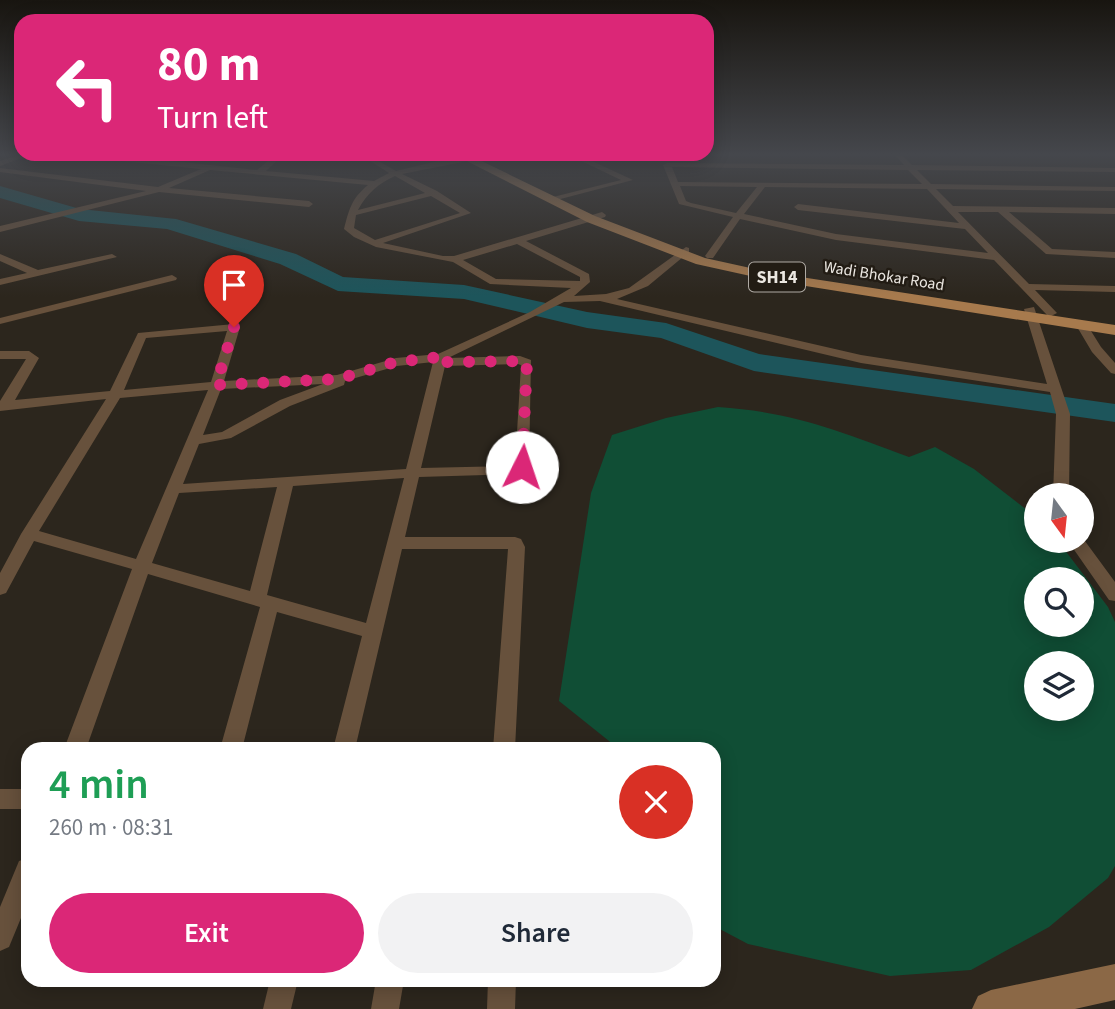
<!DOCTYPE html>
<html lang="en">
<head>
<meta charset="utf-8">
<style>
  :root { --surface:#fff; --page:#f2f2f3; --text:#1f2937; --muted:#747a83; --accent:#db2777 }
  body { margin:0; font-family:"Source Sans 3",sans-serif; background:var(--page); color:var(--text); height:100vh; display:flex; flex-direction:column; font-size:26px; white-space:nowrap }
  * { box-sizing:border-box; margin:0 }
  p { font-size:23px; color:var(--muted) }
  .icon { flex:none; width:38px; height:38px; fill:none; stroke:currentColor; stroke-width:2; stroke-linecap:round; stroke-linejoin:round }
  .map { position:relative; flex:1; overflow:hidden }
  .drawer { position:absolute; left:21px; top:742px; width:700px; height:245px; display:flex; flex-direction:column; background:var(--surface); border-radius:21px; box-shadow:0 4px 18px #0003 }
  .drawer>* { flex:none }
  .hud { position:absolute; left:14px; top:14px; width:700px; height:147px; border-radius:21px; box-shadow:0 4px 18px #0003; background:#db2777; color:#fff; overflow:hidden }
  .needle { width:46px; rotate:165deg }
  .buttons { position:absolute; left:1024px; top:483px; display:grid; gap:14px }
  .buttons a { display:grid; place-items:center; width:70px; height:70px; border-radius:50%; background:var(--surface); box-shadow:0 4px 18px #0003; font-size:35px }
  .pin { position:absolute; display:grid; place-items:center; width:60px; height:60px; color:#fff; margin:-72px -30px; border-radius:50% 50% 50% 0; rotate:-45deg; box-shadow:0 0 7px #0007 }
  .pin .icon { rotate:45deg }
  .me { position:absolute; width:77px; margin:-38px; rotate:4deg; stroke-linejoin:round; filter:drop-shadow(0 0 5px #0008) }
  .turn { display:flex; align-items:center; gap:24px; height:147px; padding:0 28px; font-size:32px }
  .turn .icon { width:91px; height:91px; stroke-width:2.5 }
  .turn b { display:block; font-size:49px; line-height:60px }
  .round { display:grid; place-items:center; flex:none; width:74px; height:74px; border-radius:37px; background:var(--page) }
  .head { display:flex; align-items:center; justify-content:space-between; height:119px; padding:0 28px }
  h1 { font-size:42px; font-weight:600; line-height:52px; color:#1e9e55 }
  .primary-button { display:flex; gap:14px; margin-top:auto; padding:14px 28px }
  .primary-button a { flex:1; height:80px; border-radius:42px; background:var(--accent); color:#fff; font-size:28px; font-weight:600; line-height:80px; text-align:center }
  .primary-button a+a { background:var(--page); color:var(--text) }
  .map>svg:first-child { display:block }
  .green { fill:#104e35; fill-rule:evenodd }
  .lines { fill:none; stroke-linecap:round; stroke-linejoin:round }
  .river { fill:#1d555b; fill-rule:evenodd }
  .street { fill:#67513c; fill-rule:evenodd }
  .secondary { fill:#8b6846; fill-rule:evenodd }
  .primary { fill:#a77a4d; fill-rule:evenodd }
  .route { stroke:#db2777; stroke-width:12; stroke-dasharray:0 21.6 }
  .labels { text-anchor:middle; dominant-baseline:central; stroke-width:5; stroke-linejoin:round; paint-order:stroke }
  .far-street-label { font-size:16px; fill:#ebe7e1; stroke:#221c14 }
  .shield { fill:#221c14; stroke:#afaaa4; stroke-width:2 }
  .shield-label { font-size:18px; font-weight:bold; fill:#ebe7e1 }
</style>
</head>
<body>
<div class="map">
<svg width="1115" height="1009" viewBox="0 0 1115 1009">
  <rect width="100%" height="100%" fill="#2c261d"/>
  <!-- green -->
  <path class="green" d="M 718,407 C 794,412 839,431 909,457 L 935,447 L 974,469 L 1036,517 L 1036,541 L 1058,541 L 1108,607 L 1115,622 L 1115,866 L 1108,878 L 1049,927 L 971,970 L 890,976 L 748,944 L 714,926 L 714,749 L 619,749 L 559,701 L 591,493 L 612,435 L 666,418 ZM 1082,579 L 1082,625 L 1036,625 L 1036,579 ZM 1082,663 L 1082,709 L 1036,709 L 1036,663 Z"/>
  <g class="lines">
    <!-- river -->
    <polygon class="river" points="0,186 80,209 176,219 296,254 343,277 464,285 587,312 666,323 759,354 1115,404 1115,422 754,371 661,338 587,328 464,299 338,291 280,264 167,229 79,221 0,198"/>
    <!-- street -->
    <g class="street">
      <polygon points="18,155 29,155 0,166 0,161"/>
      <path d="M 62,155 L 118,155 L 257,170 L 275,155 L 283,155 L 266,171 L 374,181 L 389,173 L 361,155 L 368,155 L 396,171 L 438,161 L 480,155 L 478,159 L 402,174 L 437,191 L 471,213 L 383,243 L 443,256 L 454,256 L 602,212 L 606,215 L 605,217 L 526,241 L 589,274 L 590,282 L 574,296 L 606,294 L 629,288 L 686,247 L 689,248 L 689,252 L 648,286 L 617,299 L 861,355 L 1047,384 L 1024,309 L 1034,307 L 1070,414 L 1069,495 L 1053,495 L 1056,414 L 1050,392 L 861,363 L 600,301 L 564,302 L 448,358 L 520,356 L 531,360 L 529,467 L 524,473 L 519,474 L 419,477 L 405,537 L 515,537 L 521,539 L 525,547 L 515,749 L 493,749 L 508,549 L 402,549 L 355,749 L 333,749 L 362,636 L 277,612 L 242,749 L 220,749 L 260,607 L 148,574 L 86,749 L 64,749 L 132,569 L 34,541 L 6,593 L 0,595 L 0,573 L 21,534 L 106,399 L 0,411 L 0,401 L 26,359 L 0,359 L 0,351 L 29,351 L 39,358 L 15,400 L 110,391 L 138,333 L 234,324 L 240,327 L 224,381 L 337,375 L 396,358 L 438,354 L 530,312 L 571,288 L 490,284 L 453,262 L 376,247 L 354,237 L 344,229 C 349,210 351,199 368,185 L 210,170 L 169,188 L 309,201 L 313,204 L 309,207 L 159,192 L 0,232 L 0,226 L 146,191 L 0,172 L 0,168 L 158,187 L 201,169 ZM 395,176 L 425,193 L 358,210 C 367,193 378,184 395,176 ZM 431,196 L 460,213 L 375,240 L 354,228 L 356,215 ZM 517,244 L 580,277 L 580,281 L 496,279 L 463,260 ZM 227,331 L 211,382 L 124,390 L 146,338 ZM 433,362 L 406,469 L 183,484 L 199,444 L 231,438 L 290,406 L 344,385 L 345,381 L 397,366 ZM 518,364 L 521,365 L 515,466 L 421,468 L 445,366 ZM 323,384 L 280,400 L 222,432 L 203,435 L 221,389 ZM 208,390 L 136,559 L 39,531 L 120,398 ZM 404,478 L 366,623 L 267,595 L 293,486 ZM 277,487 L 250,591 L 152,563 L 179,493 Z"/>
      <polygon points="569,155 579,155 633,180 549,202 549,198 621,180"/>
      <path d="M 895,155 L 902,155 L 912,165 L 1115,168 L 1115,172 L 917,170 L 931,184 L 1115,187 L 1115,191 L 936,189 L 953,206 L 1115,208 L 1115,214 L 1009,212 L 1052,249 L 1115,252 L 1115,258 L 1046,254 L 998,212 L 958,212 L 1029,284 L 1115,286 L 1115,292 L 1035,290 L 1057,313 L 1051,316 L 1047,315 L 994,260 L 836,240 L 740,219 L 713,258 L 707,258 L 705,256 L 733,217 L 679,204 L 663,165 L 667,163 L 904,165 ZM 672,167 L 908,170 L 922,184 L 678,182 ZM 680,186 L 757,187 L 736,213 L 691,203 L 686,201 ZM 765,187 L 927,189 L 959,223 L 798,204 L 794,207 L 798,210 L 965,229 L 988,253 L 836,234 L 744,214 Z"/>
      <polygon points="0,254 38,270 112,254 117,257 0,285 0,279 27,273 0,261"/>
      <polygon points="172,275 177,278 176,280 0,324 0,318"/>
      <polygon points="1082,322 1086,323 1101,347 1115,363 1115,374 1111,373 1092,352 1076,325"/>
      <polygon points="1082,537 1115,582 1115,601 1109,600 1068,541 1082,541"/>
      <rect x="0" y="789" width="28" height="20"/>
      <polygon points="28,858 28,901 9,947 0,951 0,907 19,861"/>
      <polygon points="270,980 298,980 291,1009 263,1009"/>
      <polygon points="376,980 404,980 399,1009 371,1009"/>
      <polygon points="488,980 516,980 515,1009 487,1009"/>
    </g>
    <!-- secondary -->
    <polygon class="secondary" points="1115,964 1115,1000 1075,1009 972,1009 978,996 991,990"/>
    <!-- primary -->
    <polygon class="primary" points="455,155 469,155 595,216 705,258 768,272 1115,325 1115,335 768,280 696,264 587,222"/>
  </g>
  <!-- sky -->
  <linearGradient id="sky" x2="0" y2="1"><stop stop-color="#181510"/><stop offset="0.52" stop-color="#45474c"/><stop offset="1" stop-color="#45474c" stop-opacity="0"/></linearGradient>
  <rect width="1115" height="297" fill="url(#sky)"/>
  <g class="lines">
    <!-- route -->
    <polyline class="route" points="234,327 216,385 338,379 396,362 441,357 439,362 525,361 527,363 522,467"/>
  </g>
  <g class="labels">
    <!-- far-street labels -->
    <g class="far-street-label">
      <text transform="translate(884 276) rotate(9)">Wadi Bhokar Road</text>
    </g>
    <!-- shield labels -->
    <rect class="shield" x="749" y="262.5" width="56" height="29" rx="5"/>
    <g class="shield-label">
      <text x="777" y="277">SH14</text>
    </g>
  </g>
</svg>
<div class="buttons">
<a><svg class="needle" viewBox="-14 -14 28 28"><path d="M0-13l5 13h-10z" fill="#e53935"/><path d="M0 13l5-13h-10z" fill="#747a83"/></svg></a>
<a><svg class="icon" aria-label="search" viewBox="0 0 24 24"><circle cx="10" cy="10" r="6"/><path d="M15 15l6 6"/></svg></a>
<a><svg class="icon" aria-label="layers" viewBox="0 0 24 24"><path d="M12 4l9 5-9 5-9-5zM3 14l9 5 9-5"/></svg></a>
</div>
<div class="pin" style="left:234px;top:327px;background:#d93025"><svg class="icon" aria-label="arrive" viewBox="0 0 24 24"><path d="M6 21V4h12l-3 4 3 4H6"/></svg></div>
<svg class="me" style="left:522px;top:467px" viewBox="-20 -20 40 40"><circle r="19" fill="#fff"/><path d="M0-13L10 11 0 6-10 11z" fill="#db2777"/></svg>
<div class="hud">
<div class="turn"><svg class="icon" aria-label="left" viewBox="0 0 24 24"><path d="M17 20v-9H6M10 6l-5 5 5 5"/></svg><div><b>80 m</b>Turn left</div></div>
</div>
<section class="drawer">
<div class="head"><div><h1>4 min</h1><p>260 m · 08:31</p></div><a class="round" style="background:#d93025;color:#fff"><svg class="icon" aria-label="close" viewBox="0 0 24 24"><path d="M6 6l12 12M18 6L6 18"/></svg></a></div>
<div class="primary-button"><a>Exit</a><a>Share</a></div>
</section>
</div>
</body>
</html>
